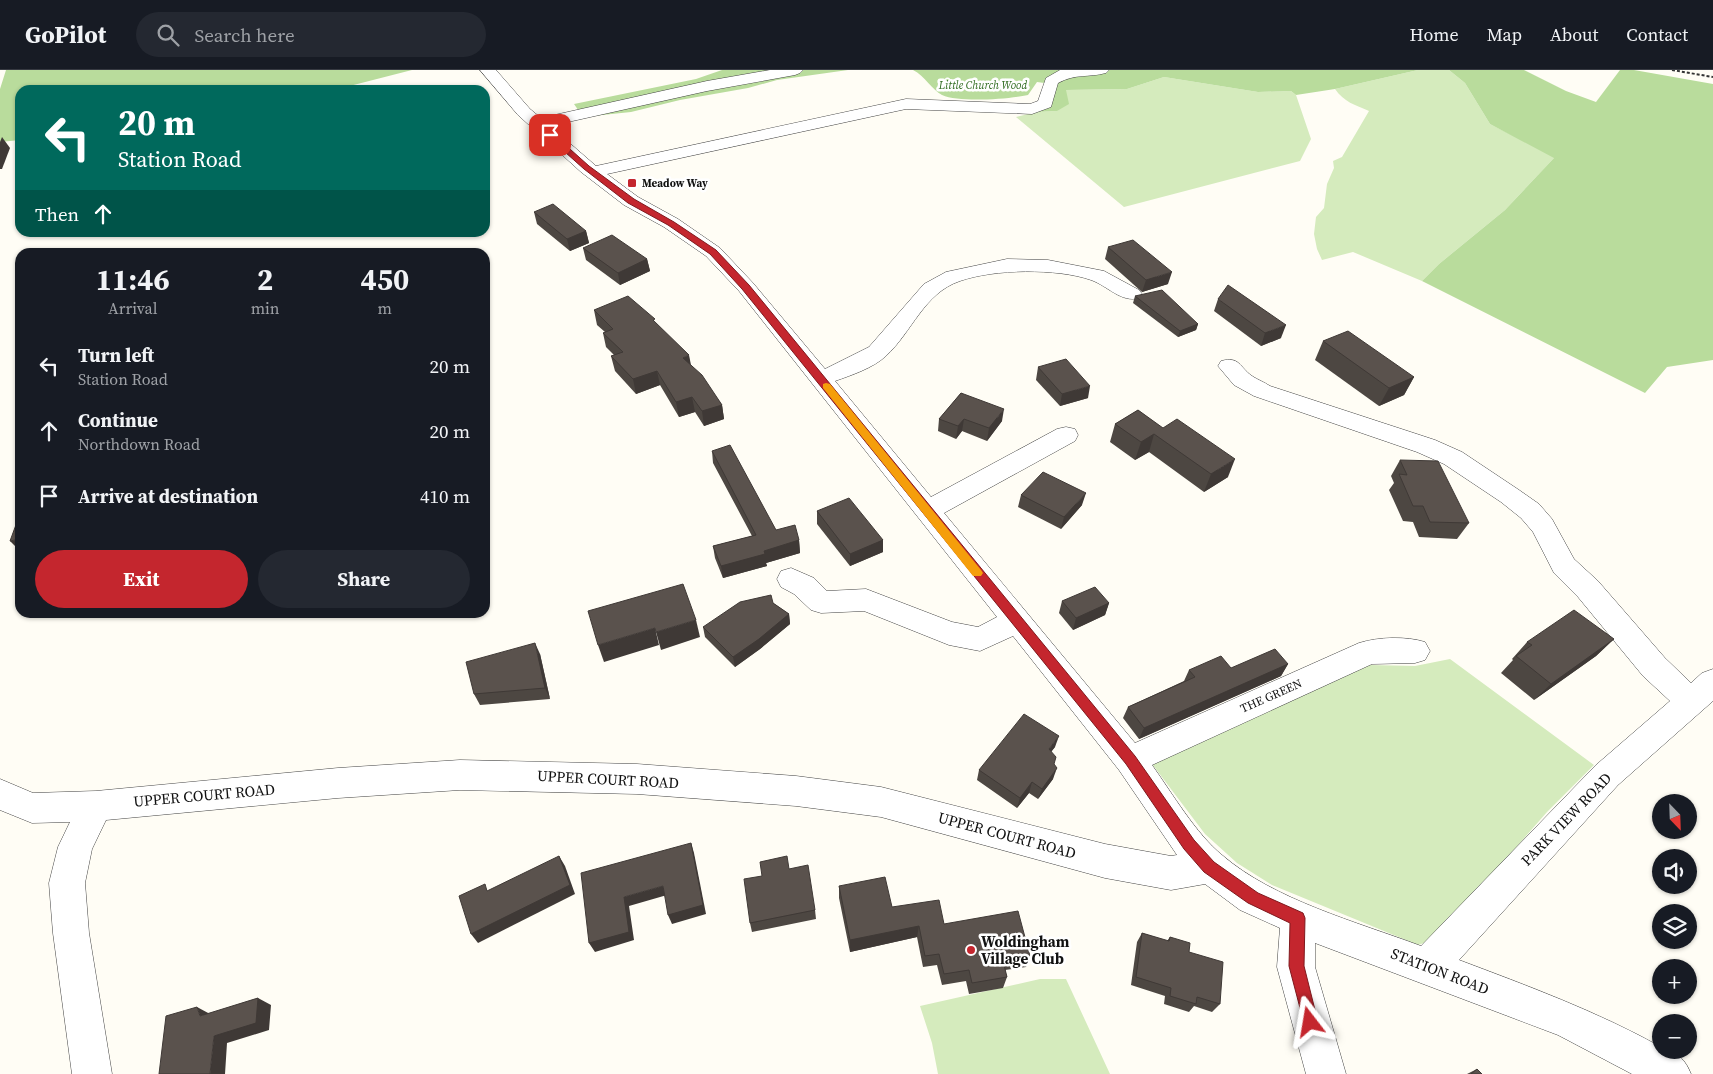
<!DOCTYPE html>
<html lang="en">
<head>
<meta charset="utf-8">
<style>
  :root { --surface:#171b24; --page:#242831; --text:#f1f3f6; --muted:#9ea1a6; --line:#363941; --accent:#c4262e }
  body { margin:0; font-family:"Source Serif 4",serif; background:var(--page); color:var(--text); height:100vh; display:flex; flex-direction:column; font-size:19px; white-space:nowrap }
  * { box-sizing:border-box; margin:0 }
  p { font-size:16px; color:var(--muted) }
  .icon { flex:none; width:28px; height:28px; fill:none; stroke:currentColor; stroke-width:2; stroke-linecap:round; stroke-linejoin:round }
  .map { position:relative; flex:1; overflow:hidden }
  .drawer { position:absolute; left:15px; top:178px; width:475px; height:370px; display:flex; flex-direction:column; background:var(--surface); border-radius:15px; box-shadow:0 1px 4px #0004 }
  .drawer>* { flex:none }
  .banner { position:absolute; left:15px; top:15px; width:475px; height:152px; border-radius:15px; box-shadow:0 1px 4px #0004; background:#00695c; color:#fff; overflow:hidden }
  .needle { width:32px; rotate:157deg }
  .buttons { position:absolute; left:1652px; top:724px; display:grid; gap:10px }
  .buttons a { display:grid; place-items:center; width:45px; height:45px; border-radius:50%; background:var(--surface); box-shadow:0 1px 4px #0004; font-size:25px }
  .pin { position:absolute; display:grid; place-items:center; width:42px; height:42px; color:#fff; margin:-21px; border-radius:10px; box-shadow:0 2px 8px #0006 }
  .me { position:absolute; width:55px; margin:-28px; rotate:346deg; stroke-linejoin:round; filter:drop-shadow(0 0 4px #0008) }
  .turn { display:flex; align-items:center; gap:18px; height:105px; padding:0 20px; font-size:22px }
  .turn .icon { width:65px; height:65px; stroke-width:2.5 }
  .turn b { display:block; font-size:35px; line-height:42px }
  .then { display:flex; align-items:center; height:48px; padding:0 20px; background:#0003; gap:10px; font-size:19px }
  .eta { display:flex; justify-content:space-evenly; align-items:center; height:85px; text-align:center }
  .eta b { font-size:30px; font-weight:700; line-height:35px }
  .cta { display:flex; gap:10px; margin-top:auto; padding:10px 20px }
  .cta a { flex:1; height:58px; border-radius:30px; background:var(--accent); color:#fff; font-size:20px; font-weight:700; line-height:58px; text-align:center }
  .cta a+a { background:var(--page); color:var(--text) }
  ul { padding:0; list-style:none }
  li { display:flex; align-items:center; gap:15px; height:65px; padding:0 20px }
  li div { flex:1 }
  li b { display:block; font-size:19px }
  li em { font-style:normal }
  header { display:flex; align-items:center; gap:30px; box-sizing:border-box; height:70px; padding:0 25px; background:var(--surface); border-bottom:1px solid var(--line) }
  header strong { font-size:24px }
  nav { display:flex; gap:28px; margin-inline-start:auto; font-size:18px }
  .search { width:350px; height:45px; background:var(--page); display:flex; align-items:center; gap:12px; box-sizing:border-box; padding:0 18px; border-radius:28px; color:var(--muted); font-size:19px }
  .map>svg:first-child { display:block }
  .green { fill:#d5ebbd }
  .forest { fill:#b9dc9c }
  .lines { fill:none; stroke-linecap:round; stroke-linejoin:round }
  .minor-casing { stroke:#444; stroke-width:1 }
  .path { stroke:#333; stroke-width:2; stroke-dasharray:3 2; stroke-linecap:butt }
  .minor { fill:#fff; fill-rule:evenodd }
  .wall { fill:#4d4742 }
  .shaded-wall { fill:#3f3936 }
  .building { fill:#5a524d; stroke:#3f3936 }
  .route { fill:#c4262e; stroke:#7f191e }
  .slow { fill:#f59e0b }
  .poi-dot { fill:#c4262e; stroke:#fff; stroke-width:2 }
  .labels { text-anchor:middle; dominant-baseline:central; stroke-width:5; stroke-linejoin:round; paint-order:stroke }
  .far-park-label { font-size:11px; font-style:italic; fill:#2f6b1f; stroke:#fff }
  .far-poi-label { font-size:11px; font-weight:bold; fill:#111; stroke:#fff; text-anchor:start }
  .street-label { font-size:12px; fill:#111; stroke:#fff }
  .near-street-label { font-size:15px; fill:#111; stroke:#fff }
  .near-poi-label { font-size:15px; font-weight:bold; fill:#111; stroke:#fff; text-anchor:start }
</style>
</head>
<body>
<header>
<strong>GoPilot</strong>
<div class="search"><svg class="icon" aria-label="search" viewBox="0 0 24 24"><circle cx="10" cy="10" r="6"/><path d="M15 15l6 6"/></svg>Search here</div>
<nav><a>Home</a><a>Map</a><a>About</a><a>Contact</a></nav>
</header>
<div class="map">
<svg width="1713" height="1004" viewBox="0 0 1713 1004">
  <rect width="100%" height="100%" fill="#fffdf5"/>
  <!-- green -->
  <g class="green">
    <path d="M 1418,0 L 1449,0 L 1465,13 L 1490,54 L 1555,87 L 1505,140 L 1439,194 L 1422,211 L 1353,182 L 1322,190 L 1317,179 L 1314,164 L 1316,147 L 1324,138 L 1327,114 L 1334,98 L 1333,91 L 1342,87 L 1369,41 C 1355,35 1344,32 1335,19 Z"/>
    <polygon points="1164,7 1258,22 1291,21 1296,25 1311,69 1300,91 1124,137 1016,47 1036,42 1057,41 1066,20 1127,19"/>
    <polygon points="1450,589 1594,695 1547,742 1436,869 1418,875 1272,815 1237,793 1205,764 1152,694 1370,595 1415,596"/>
    <polygon points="1040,909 1066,909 1110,1004 938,1004 932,973 920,936"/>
  </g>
  <!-- forest -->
  <g class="forest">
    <polygon points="6,0 412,0 334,20 20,20 20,70 0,72 0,19"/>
    <polygon points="722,0 848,0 777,10 748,18 680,30 631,42 583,47 574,34 696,9"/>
    <path d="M 913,0 L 1418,0 L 1335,19 L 1296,25 L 1291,21 L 1258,22 L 1164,7 L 1127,19 L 1066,20 L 1069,34 L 1057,41 L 1036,42 L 1052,35 L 1050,17 L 1052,14 L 1037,12 L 1028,25 C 1008,29 960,33 942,25 C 932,20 925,6 913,0 Z"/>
    <polygon points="1449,0 1524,0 1566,21 1596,32 1620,0 1634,0 1713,14 1713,290 1667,297 1645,323 1422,211 1439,194 1505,140 1554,88 1490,54 1465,13"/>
  </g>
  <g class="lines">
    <defs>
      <path id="minor" d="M 480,0 L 496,0 L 530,39 L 541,48 L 707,11 L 770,0 L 803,0 L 800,3 L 795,5 L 707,21 L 550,56 L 596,96 L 906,29 L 1030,34 L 1038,31 L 1046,8 L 1060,0 L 1109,0 L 1106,3 C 1087,8 1077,3 1058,13 L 1051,37 L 1032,44 L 906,39 L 607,104 L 638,127 L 678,149 L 720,178 L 753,213 L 825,299 L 869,277 L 924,214 L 946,202 L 1007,189 L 1048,190 L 1104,201 L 1139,220 L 1142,224 L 1139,228 C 1121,233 1108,216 1091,210 C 1057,198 994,199 960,211 C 924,223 912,262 886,286 C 873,298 852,305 835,311 L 931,427 L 1057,359 L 1066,357 L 1075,359 L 1078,365 L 1075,371 L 944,443 L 1135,673 L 1359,573 C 1378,567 1406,566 1425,572 L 1430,581 L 1425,590 L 1415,593 L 1372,594 L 1152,695 C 1172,723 1196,764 1222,785 C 1274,830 1357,852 1421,876 L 1596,695 L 1670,631 L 1643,606 L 1578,527 L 1554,503 L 1533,462 L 1521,448 L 1501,432 L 1444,394 L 1417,382 L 1254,326 L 1234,315 L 1218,296 L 1221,291 C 1240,286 1239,297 1252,306 C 1258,310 1264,312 1270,316 L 1435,370 L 1462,382 L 1519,420 L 1539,434 L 1552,449 L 1574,489 L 1598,511 L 1665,588 L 1691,613 L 1702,603 L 1713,599 L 1713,631 L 1618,715 L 1459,890 C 1528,916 1596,941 1661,977 L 1661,980 C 1677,980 1686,991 1691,1004 L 1632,1004 L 1558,965 L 1315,873 L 1315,897 L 1346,1004 L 1306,1004 L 1277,897 L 1280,858 L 1240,840 L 1205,814 L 1171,820 L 1105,808 L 881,747 L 796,736 L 637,724 L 460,720 L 338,728 L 106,750 L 92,779 L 85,813 L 89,863 L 112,1004 L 72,1004 L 53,863 L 49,813 L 58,777 L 70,752 L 32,753 L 0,740 L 0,709 L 33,723 L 96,721 L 338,698 L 460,690 L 637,694 L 796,706 L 881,717 L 1105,774 L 1171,786 L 1177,785 L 1119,700 L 1013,566 L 980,581 L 949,575 L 864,541 L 821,543 L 811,540 L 794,524 L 781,517 L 777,509 L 781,501 L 791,498 L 814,508 L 827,521 L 866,519 L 952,552 L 978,557 L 997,547 L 739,221 L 706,186 L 664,157 L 624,135 L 581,102 L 518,45 Z"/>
    </defs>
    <!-- minor casing -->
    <use href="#minor" class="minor-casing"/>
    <!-- path -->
    <polyline class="path" points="1672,0 1713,7"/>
    <!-- minor -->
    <use href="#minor" class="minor"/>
  </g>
  <!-- wall -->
  <g class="wall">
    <polygon points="534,142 586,161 589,173 570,181 537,154"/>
    <polygon points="1108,177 1168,214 1142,222 1105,189"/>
    <polygon points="583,178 647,189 650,201 620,215 586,190"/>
    <polygon points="1135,226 1198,254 1196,260 1178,267 1133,233"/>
    <polygon points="1218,229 1281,268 1261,276 1214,241"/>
    <polygon points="594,240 655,252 691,295 722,335 724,349 704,356 695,342 679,347 660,315 636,324 615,301 611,286 614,285 606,277 603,263 605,262 597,255"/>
    <polygon points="1323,271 1414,307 1404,325 1379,336 1315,290"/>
    <polygon points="1038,297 1088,328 1060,336 1036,310"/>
    <polygon points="961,323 1002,351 987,371 962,361 956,369 938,361 939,349"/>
    <polygon points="1138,340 1228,407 1204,422 1149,382 1135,390 1110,372 1115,354"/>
    <polygon points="712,381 776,460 799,470 800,483 766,493 767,496 723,508 715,488 713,476 752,466 713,393"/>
    <polygon points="1400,390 1469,453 1457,469 1419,467 1413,452 1403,451 1389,420 1394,413 1391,406"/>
    <polygon points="1021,425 1082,435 1061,459 1018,437"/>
    <polygon points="817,441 883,470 883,482 850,496 817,454"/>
    <polygon points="1062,531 1109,533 1105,545 1073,560 1059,543"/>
    <polygon points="773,533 789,544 790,554 760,579 735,597 705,567 703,557"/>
    <polygon points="1614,569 1596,586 1534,630 1501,603 1513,590 1512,589 1527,572"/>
    <polygon points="540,584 550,629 480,635 474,624"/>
    <polygon points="1288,594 1281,606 1139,669 1123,648 1128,637 1184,611 1189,600 1231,598"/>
    <polygon points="1055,677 1051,682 1054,694 1053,709 1038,729 1029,723 1017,738 977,710 979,700"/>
    <polygon points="789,799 815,840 816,849 752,862 750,853 762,806"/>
    <polygon points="839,816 892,837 944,854 1030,886 1026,897 1005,900 1007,907 1003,918 969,924 966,911 942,915 937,895 923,897 917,867 850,882 839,828"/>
    <polygon points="1142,863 1167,871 1170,867 1189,882 1220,934 1212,942 1194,936 1189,942 1164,934 1165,926 1131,915 1137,872"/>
    <polygon points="1477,999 1482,1004 1467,1004"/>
  </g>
  <!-- shaded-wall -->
  <g class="shaded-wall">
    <polygon points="2,67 10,78 2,99 0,99 0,72"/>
    <polygon points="586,161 589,173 570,181 567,169"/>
    <polygon points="647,189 650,201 620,215 618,203"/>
    <polygon points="1172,202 1168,214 1142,222 1146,210"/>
    <polygon points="1198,254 1196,260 1178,267 1180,261"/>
    <polygon points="1286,255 1281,268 1261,276 1265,263"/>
    <polygon points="689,285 692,300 683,288"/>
    <polygon points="657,301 660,315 636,324 633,309"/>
    <polygon points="1414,307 1404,325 1379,336 1389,318"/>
    <polygon points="1090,316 1088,328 1060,336 1062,324"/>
    <polygon points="692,327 695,342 679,347 676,332"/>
    <polygon points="722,335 724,349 704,356 702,341"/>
    <polygon points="1004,339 1002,351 987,371 989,358"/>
    <polygon points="964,349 962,361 956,369 958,356"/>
    <polygon points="1154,364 1149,382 1135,390 1141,372"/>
    <polygon points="1235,389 1228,407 1204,422 1211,404"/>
    <polygon points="1086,423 1082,435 1061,459 1064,447"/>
    <polygon points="20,469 20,481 10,471"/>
    <polygon points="799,470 800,483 766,493 767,496 723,508 721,496 764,481"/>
    <polygon points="883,470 883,482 850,496 850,484"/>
    <polygon points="1109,533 1105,545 1073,560 1076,548"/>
    <polygon points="789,544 790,554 760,579 735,597 733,587"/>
    <polygon points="696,550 700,567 661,580 656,562"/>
    <polygon points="655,558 659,575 604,592 598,575"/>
    <polygon points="1614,569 1596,586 1534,630 1551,614"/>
    <polygon points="535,573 540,584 550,629 545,618"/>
    <polygon points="1288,594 1281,606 1139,669 1144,658"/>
    <polygon points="1059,666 1055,677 1045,689 1049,679"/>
    <polygon points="1057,698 1053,709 1038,729 1042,719"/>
    <polygon points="1032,712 1029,723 1017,738 1020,728"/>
    <polygon points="691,773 694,783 706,844 672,854 668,845"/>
    <polygon points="559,786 565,796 575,824 478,873 471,864"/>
    <polygon points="663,816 667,825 629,836 634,870 595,882 589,873 624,827"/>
    <polygon points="919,856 917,867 850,882 850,870"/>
    <polygon points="258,928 271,935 269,960 227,973 225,1004 210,1004 214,966"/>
    <polygon points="197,937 210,944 200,946"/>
  </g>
  <!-- building -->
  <g class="building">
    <polygon points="553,134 586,161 567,169 534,142"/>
    <polygon points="612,165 647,189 618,203 583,178"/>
    <polygon points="1133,170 1172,202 1146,210 1108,177"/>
    <polygon points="1228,215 1286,255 1265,263 1218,229"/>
    <polygon points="1162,220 1198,254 1180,261 1135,226"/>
    <polygon points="628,226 655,249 653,250 689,285 683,288 702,305 722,335 702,341 692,327 676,332 657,301 633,309 611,286 623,282 603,263 613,259 594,240"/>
    <polygon points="1348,261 1414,307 1389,318 1323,271"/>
    <polygon points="1066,289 1090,316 1062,324 1038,297"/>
    <polygon points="961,323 1004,339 989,358 964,349 958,356 939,349"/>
    <polygon points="1138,340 1163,358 1177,349 1235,389 1211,404 1154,364 1141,372 1115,354"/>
    <polygon points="730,375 776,460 795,455 799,470 764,481 765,484 721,496 713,476 756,465 712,381"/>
    <polygon points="1400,390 1438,391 1469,453 1430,452 1423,436 1413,436 1399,404 1407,405"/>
    <polygon points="1043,402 1086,423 1064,447 1021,425"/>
    <polygon points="849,428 883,470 850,484 817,441"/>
    <polygon points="20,444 20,469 10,471"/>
    <polygon points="683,514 696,550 656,562 655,558 598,575 588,541"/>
    <polygon points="1095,517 1109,533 1076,548 1062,531"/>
    <polygon points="771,525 773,533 789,544 759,569 733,587 703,557 740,532"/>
    <polygon points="1574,540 1614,569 1551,614 1516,586 1532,575 1527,572"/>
    <polygon points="535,573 545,618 474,624 466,592"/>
    <polygon points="1275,579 1288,594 1144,658 1128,637 1195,607 1189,600 1221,586 1231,598"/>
    <polygon points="1024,644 1059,666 1049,679 1056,687 1054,694 1057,698 1042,719 1032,712 1020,728 979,700"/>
    <polygon points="691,773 703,835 668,845 663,816 624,827 629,862 589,873 581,803"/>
    <polygon points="559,786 570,815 471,864 459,826 485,814 487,821"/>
    <polygon points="787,786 789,799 808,795 815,840 750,853 744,809 762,806 760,792"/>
    <polygon points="885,807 892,837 939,830 944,854 1018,841 1030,886 1003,891 1007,907 972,913 969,900 944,904 939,884 925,886 919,856 850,870 839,816"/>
    <polygon points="1142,863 1169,871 1170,867 1190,873 1189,882 1223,892 1220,934 1197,927 1196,934 1170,926 1171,918 1136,907"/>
    <polygon points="258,928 256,953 214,966 210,1004 159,1004 166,946 197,937 200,946"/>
    <polygon points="1477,999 1482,1004 1471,1004"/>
  </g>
  <!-- route -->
  <polygon class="route" points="547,63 552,63 589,96 634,129 674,152 716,180 749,215 1135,686 1194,770 1214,792 1258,823 1303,843 1305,848 1304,896 1318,952 1316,957 1310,959 1305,957 1289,896 1290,853 1248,833 1204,802 1184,779 1126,694 742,219 710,184 668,155 628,133 584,99 547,66"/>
  <!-- slow -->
  <polygon class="slow" points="826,313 830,314 981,500 983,503 981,506 973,506 823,318 823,314"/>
  <!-- markers -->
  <g class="poi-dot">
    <rect x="627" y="108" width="10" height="10" rx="2.5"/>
    <circle cx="971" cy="880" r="5"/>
  </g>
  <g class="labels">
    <!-- far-park labels -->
    <g class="far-park-label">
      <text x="983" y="15">Little Church Wood</text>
    </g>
    <!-- far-poi labels -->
    <g class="far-poi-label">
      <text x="642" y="113">Meadow Way</text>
    </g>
    <!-- street labels -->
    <g class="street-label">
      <text transform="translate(1271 626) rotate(-24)">THE GREEN</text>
    </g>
    <!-- near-street labels -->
    <g class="near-street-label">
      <text transform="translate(608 709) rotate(3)">UPPER COURT ROAD</text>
      <text transform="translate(204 725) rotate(-5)">UPPER COURT ROAD</text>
      <text transform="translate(1566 749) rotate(-46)">PARK VIEW ROAD</text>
      <text transform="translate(1007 765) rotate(15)">UPPER COURT ROAD</text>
      <text transform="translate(1440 901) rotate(21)">STATION ROAD</text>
    </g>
    <!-- near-poi labels -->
    <g class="near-poi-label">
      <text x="981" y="871">Woldingham<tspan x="981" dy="17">Village Club</tspan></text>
    </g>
  </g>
</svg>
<div class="buttons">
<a><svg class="needle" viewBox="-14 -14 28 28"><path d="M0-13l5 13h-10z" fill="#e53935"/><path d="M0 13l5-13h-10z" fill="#9ea1a6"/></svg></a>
<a><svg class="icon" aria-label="sound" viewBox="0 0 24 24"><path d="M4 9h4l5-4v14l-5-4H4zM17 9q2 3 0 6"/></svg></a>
<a><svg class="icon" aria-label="layers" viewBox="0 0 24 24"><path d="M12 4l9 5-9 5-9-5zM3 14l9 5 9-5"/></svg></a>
<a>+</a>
<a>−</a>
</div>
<div class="pin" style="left:550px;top:65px;background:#d93025"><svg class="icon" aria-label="arrive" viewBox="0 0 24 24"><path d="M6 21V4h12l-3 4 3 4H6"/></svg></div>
<svg class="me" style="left:1310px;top:952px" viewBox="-20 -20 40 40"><path d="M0-17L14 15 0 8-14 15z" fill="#c4262e" stroke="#fff" stroke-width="4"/></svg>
<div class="banner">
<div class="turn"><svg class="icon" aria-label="left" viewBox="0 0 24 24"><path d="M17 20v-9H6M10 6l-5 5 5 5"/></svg><div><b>20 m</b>Station Road</div></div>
<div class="then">Then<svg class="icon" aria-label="ahead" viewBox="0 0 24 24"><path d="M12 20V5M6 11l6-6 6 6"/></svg></div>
</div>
<section class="drawer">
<div class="eta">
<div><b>11:46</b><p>Arrival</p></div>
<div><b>2</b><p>min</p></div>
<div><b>450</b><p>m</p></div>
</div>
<ul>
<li><svg class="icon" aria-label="left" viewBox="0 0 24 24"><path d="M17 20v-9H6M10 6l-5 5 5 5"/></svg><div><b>Turn left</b><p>Station Road</p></div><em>20 m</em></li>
<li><svg class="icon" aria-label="ahead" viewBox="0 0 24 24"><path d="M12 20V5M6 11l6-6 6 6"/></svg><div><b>Continue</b><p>Northdown Road</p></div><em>20 m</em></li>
<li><svg class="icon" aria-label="arrive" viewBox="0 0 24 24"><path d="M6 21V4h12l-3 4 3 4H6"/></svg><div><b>Arrive at destination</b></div><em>410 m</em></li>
</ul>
<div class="cta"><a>Exit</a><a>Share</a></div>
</section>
</div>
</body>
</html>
